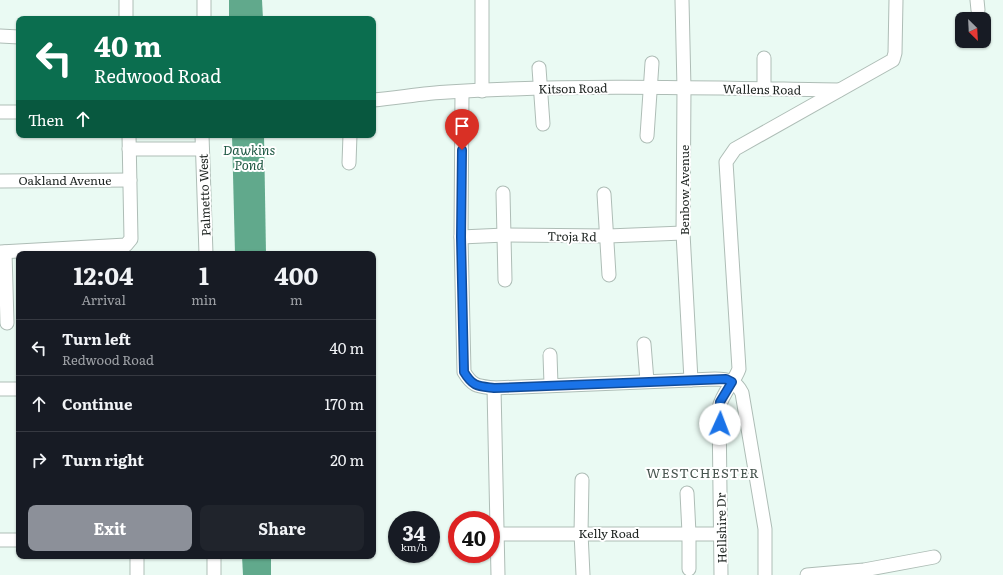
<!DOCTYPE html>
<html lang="en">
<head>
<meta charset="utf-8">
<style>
  :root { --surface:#171b24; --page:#20242c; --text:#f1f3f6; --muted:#9ea1a6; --line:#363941; --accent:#8c9099 }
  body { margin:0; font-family:Literata,serif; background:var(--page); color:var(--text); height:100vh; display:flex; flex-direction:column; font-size:15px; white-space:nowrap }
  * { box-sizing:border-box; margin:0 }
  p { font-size:13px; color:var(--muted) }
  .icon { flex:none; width:22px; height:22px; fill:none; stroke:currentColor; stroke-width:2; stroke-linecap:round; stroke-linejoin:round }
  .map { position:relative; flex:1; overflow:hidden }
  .sheet { position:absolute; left:16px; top:251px; width:360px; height:308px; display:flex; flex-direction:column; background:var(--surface); border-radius:8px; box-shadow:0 1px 3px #0004 }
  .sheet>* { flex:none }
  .hud { position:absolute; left:16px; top:16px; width:360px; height:122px; border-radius:8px; box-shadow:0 1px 3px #0004; background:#0b6e4f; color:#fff; overflow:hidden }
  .needle { width:26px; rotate:156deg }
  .tools { position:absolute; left:955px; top:12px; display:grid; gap:8px }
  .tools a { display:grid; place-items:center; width:36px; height:36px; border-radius:8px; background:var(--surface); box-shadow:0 1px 3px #0004; font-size:20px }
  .speed { position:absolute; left:388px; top:511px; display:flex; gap:8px; font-size:20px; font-weight:700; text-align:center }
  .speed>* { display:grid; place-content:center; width:52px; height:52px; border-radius:50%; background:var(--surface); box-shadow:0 1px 3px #0004; line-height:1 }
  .speed small { font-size:10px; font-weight:400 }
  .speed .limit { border:6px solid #d22; background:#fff; color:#111 }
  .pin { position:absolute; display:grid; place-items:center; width:34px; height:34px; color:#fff; margin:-41px -17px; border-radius:50% 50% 50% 0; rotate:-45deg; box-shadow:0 0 4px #0007 }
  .pin .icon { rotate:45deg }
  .me { position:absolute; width:44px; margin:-22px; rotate:2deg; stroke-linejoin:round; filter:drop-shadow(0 0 3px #0008) }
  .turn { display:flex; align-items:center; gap:14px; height:84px; padding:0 12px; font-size:18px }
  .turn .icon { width:52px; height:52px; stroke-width:2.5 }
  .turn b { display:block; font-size:28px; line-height:34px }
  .then { display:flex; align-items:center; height:38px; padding:0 12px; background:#0003; gap:8px; font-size:15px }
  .eta { display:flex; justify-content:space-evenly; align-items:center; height:68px; text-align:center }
  .eta b { font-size:24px; font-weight:700; line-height:28px }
  .primary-button { display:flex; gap:8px; margin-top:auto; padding:8px 12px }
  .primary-button a { flex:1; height:46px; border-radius:8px; background:var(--accent); color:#fff; font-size:16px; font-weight:700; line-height:46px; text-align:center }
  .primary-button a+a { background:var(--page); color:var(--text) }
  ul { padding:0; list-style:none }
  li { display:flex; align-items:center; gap:12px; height:56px; padding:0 12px; border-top:1px solid var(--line) }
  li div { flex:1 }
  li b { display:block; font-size:15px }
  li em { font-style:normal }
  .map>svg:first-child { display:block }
  .water { fill:#61a98c }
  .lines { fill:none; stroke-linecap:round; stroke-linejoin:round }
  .minor-casing { stroke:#aebdb6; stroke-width:15 }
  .minor { stroke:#fff; stroke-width:13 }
  .route-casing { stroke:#114b97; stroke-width:10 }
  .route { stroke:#1a73e8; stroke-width:7 }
  .labels { text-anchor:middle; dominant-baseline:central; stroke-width:4; stroke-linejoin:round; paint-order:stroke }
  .street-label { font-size:12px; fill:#1d2320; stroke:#fff }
  .water-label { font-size:13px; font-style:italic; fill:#1c5641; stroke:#fff }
  .neighbourhood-label { font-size:13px; letter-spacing:1px; fill:#48554f; stroke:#fff }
</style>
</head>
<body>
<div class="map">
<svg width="1003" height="575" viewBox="0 0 1003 575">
  <rect width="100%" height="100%" fill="#eafaf3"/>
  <!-- water -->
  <g class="water">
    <polygon points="229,0 262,0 263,19 229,19"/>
    <polygon points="232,135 264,135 266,254 235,254"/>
    <polygon points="242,556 271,556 271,575 243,575"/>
  </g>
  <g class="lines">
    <defs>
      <g id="minor">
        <polyline points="126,0 126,19"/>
        <polyline points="482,0 482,91"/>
        <polyline points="682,0 684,88 683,233 691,380"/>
        <polyline points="977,0 978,10"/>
        <polyline points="204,19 204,0"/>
        <polyline points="0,36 19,37"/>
        <polyline points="764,58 764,89"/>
        <polyline points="539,68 543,124"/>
        <path d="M 462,92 L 461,237 L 464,372 C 473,387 478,386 494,388 L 715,379 C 728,379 736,381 742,393 L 765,529 L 765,575"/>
        <path d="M 373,100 C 398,98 423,93 448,92 C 578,84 709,88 839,90"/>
        <polyline points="0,112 19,112"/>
        <polyline points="202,135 206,254"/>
        <polyline points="647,136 652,63"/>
        <polyline points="129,149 202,149"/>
        <polyline points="349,163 350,135"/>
        <polyline points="0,181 130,180"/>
        <polyline points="503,193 505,280"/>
        <polyline points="604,194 609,275"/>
        <polyline points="461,237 505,235 608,236 683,233"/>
        <polyline points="0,252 126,245 131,239 129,135"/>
        <polyline points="5,252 7,323"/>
        <polyline points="644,344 647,381"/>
        <polyline points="550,355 551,384"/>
        <polyline points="494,388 498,575"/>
        <polyline points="0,389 19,389"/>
        <polyline points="582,480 581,533 583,575"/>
        <polyline points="687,493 689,533 689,569"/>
        <polyline points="498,534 720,534"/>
        <polyline points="0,540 19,540"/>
        <polyline points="137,556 137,575"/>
        <polyline points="214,556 214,575"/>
        <path d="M 721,575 L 719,408 C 722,393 734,383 739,369 L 726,162 L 735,149 L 893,60 L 895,53 L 896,0"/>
        <polyline points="807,575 864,570 934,557"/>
      </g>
    </defs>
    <!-- minor casing -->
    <use href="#minor" class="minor-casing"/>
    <!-- minor -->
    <use href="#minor" class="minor"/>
  </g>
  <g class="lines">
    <defs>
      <path id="route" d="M 462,150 L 461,237 L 464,372 C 473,387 478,386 494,388 L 726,379 L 732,382 L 720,402 L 720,424"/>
    </defs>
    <!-- route casing -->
    <use href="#route" class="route-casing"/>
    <!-- route -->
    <use href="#route" class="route"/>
  </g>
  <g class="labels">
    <!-- street labels -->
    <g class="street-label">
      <text transform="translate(573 88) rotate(-1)">Kitson Road</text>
      <text transform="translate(762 89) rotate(1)">Wallens Road</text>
      <text x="65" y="180">Oakland Avenue</text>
      <text transform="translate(684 190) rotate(-90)">Benbow Avenue</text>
      <text transform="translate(204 195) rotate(-92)">Palmetto West</text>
      <text transform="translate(572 236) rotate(1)">Troja Rd</text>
      <text transform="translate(721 528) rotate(-91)">Hellshire Dr</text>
      <text x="609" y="533">Kelly Road</text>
    </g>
    <!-- water labels -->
    <g class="water-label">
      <text x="249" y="149">Dawkins<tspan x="249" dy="15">Pond</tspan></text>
    </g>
    <!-- neighbourhood labels -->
    <g class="neighbourhood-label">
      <text x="703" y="472">WESTCHESTER</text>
    </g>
  </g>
</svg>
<div class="tools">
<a><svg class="needle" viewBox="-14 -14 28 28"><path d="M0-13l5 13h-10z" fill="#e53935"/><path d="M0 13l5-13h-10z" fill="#9ea1a6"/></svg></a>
</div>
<div class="speed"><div>34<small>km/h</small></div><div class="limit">40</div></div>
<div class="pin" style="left:462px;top:150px;background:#d93025"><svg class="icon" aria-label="arrive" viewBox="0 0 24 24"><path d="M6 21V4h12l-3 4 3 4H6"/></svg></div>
<svg class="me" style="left:720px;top:424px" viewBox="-20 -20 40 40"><circle r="19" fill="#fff"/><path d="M0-13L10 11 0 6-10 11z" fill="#1a73e8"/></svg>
<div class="hud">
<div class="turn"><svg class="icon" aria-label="left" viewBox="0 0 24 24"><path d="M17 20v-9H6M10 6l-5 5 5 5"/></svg><div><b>40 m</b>Redwood Road</div></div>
<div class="then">Then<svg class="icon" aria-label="ahead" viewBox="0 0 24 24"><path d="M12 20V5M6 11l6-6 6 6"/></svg></div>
</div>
<section class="sheet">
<div class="eta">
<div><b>12:04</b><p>Arrival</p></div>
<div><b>1</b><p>min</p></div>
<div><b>400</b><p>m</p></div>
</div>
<ul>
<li><svg class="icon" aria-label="left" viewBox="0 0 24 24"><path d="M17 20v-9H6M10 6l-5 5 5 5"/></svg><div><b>Turn left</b><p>Redwood Road</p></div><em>40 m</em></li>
<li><svg class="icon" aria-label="ahead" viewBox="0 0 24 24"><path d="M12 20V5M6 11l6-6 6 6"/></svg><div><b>Continue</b></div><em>170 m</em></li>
<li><svg class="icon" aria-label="right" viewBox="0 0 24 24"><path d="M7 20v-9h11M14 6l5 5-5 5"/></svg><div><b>Turn right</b></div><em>20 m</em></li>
</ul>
<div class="primary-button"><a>Exit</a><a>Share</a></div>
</section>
</div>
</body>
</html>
